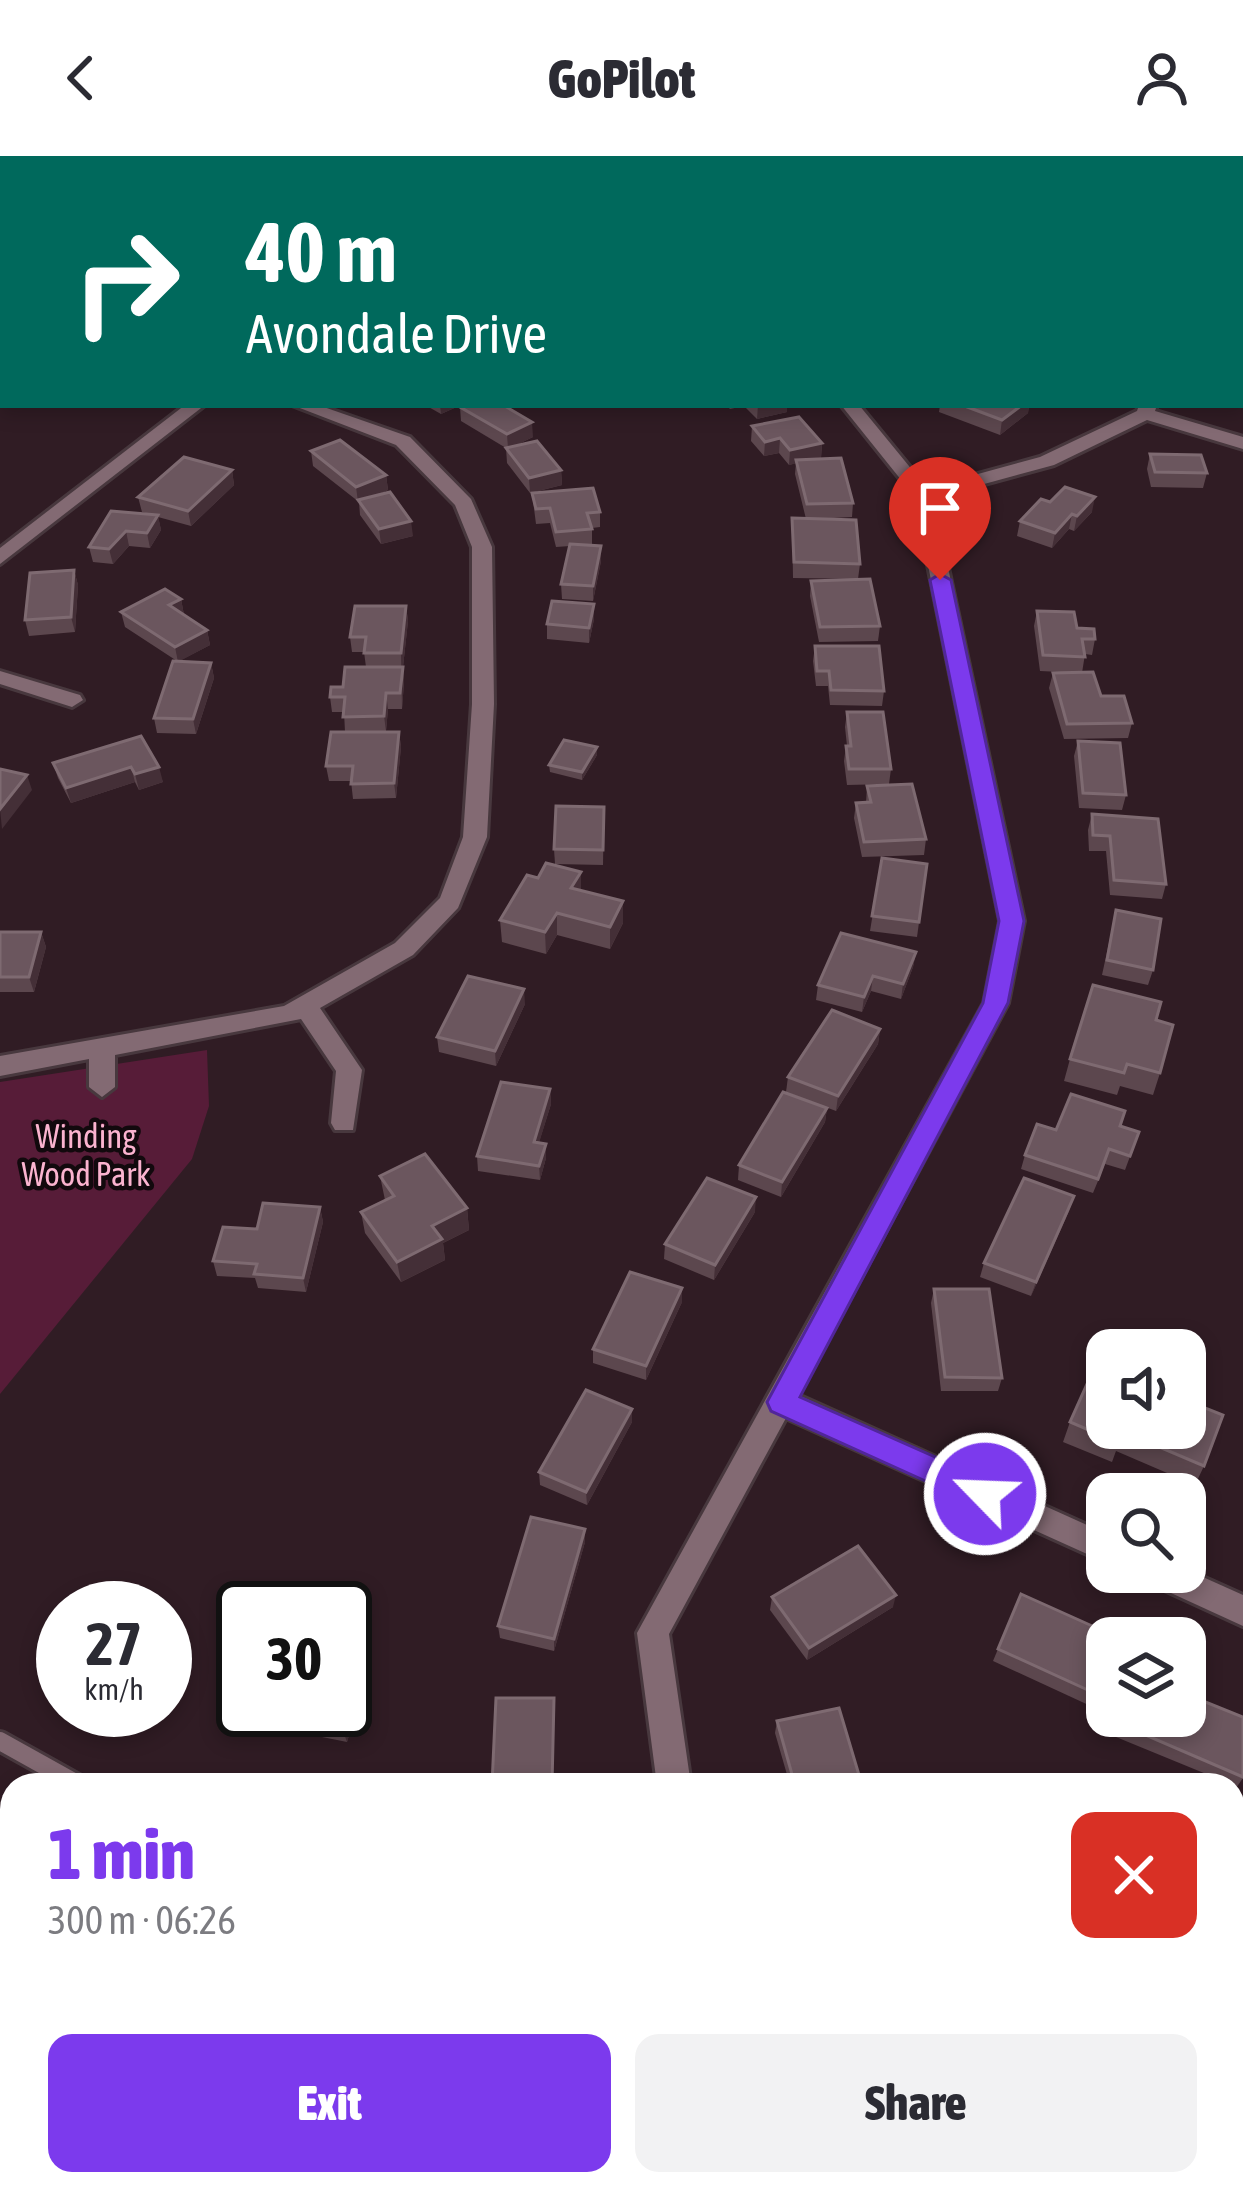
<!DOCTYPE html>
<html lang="en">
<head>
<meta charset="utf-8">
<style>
  :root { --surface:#fff; --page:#f2f2f3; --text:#2b2b33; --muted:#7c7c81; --accent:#7c3aed }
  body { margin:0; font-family:"Asap Condensed",sans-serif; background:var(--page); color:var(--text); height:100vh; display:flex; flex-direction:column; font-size:45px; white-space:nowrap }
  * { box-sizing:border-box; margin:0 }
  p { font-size:39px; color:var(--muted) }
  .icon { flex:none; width:66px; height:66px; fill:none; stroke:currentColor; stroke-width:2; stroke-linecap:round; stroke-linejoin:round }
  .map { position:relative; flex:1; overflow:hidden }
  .side { position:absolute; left:0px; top:1617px; width:1245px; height:423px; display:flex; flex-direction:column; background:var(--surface); border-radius:36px 36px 0 0; box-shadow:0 6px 18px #0003 }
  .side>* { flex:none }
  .banner { position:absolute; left:0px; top:0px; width:1245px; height:252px; box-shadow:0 6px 18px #0003; background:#00695c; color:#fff; overflow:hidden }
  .controls { position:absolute; left:1086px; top:1173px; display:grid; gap:24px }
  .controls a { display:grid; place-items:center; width:120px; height:120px; border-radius:24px; background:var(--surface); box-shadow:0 6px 18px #0003; font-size:60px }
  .speed { position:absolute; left:36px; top:1425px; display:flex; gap:24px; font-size:60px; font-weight:700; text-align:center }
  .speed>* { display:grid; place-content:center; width:156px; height:156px; border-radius:50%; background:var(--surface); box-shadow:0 6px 18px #0003; line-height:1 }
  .speed small { font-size:30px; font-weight:400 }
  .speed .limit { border:6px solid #111; border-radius:18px; background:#fff; color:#111 }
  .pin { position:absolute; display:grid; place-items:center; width:102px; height:102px; color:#fff; margin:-123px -51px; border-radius:50% 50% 50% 0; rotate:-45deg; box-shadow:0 0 12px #0007 }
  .pin .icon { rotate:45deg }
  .me { position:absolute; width:132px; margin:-66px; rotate:294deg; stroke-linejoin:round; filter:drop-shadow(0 0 9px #0008) }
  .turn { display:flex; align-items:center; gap:42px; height:252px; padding:0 48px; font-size:54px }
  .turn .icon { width:156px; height:156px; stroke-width:2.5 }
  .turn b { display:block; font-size:84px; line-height:102px }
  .round { display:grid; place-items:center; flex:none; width:126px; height:126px; border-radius:24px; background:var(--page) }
  .overview { display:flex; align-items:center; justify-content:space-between; height:204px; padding:0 48px }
  h1 { font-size:72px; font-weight:800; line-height:90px; color:var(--accent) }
  .action { display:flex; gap:24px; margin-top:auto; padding:24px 48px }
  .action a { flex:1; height:138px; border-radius:24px; background:var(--accent); color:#fff; font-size:48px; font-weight:800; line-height:138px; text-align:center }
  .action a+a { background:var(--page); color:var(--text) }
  header { display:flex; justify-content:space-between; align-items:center; height:156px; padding:0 48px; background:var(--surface); font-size:54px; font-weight:800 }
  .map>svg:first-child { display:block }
  .green { fill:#571c38 }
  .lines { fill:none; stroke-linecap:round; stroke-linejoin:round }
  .lane-casing { stroke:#48383e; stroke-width:24 }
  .street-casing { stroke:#48383e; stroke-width:6 }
  .lane { stroke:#836a73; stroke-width:18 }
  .street { fill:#836a73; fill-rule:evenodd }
  .wall { fill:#5c474e }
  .shaded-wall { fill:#442f37 }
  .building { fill:#6b565e; stroke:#7e6a71; stroke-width:3 }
  .route { fill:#7c3aed; stroke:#51269a; stroke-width:3 }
  .labels { text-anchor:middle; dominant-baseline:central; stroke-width:9; stroke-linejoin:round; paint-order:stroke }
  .park-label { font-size:33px; fill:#fbb3cf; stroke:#12090d }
</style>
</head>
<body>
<header><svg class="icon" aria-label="back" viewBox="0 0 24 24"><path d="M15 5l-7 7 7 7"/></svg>GoPilot<svg class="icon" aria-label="person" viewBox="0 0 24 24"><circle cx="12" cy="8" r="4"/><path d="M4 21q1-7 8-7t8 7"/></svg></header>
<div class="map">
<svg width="1243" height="2038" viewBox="0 0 1243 2038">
  <rect width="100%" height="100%" fill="#301c24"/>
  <!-- green -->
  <polygon class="green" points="207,894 209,950 192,1003 0,1238 0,926"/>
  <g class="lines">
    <defs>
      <g id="lane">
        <polyline points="0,1585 79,1629"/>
        <polyline points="0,1765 12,1748"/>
      </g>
      <g id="street">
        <polygon points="67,0 85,0 88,3 70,3"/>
        <polygon points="371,0 387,0 390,3 374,3"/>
        <polygon points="1199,0 1215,0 1216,3 1200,3"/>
        <rect x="1242" y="56" width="1" height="10"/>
        <polygon points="185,249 205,249 0,408 0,392"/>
        <polygon points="292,249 318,249 410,281 471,343 492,391 494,548 487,681 458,752 413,799 320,852 362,914 353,974 335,974 331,967 336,915 301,863 115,899 115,931 102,941 89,931 89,903 0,920 0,900 284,850 395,787 440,742 463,681 472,548 472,391 455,349 396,289"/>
        <polygon points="841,249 859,249 927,332 1040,301 1137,255 1139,249 1157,249 1155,255 1243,281 1243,293 1147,264 1054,309 933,342 1024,765 1008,847 798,1239 1107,1378 1107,1407 786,1262 669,1478 691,1629 657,1629 637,1477 984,847 1000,765 914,340"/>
        <polygon points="0,515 80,539 83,544 72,551 0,528"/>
        <polygon points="1185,1413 1243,1439 1243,1470 1147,1426 1142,1416"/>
        <polygon points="598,2028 636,2028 632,2038 594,2038"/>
      </g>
    </defs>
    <!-- lane casing -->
    <use href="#lane" class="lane-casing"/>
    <!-- street casing -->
    <use href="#street" class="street-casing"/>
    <!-- lane -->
    <use href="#lane" class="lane"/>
    <!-- street -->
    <use href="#street" class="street"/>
  </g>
  <!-- wall -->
  <g class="wall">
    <polygon points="446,0 515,0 511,3 446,3"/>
    <polygon points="951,0 1019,0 1019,3 958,3"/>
    <polygon points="425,249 461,249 441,258"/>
    <polygon points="726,249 787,249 787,256 757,263 744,250 730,253"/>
    <polygon points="940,249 1029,249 1028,257 1000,279 939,256"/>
    <polygon points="460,251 533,281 512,291 561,314 562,329 530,337 507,307 506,292 461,265"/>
    <polygon points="752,270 822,287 821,302 853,347 852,361 815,363 860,408 858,423 793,422 792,362 806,363 795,318 796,307 789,309 779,297 764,300 751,285"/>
    <polygon points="311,295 386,319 388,334 369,342 413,380 381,388 360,359 359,346 313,310"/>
    <polygon points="1150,298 1207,317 1203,332 1151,331 1147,313"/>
    <polygon points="232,314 234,329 191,370 158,361 161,374 150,392 129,390 113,408 93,406 89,391 149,358 142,356 138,341"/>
    <polygon points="532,337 600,356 600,371 592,372 592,388 577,389 601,390 601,405 593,445 562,443 561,428 570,390 556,391 550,367 536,368"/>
    <polygon points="1092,356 1074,375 1069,373 1052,392 1017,380 1020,365"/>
    <polygon points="74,414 78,429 75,476 29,480 25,464"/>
    <polygon points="811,425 880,470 878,485 819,486 810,440"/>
    <polygon points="181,443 184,459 207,474 210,489 179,505 211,507 214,522 196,578 157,577 154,562 177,505 125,471 121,456"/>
    <polygon points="406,450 408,465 403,511 404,526 402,553 388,553 386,575 345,576 344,556 332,556 330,541 366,511 364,496 352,496 350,481"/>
    <polygon points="1037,455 1095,483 1092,499 1085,498 1082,517 1040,515 1034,470"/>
    <polygon points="594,463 589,487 547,483 547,468"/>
    <polygon points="815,490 884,535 882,550 830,549 828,530 816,530 813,505"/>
    <polygon points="1053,517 1101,540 1132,567 1128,582 1064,583 1049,532"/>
    <polygon points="847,556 891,613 889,628 847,629 844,605 846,590 847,590 845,571"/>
    <polygon points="399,576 401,591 396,642 353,643 351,625 329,625 326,610"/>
    <polygon points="141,580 163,626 139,634 135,626 71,647 58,622 53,607"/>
    <polygon points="1078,585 1126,639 1122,654 1079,652 1074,600"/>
    <polygon points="597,591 597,599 582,624 550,616 549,609"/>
    <polygon points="867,630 926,683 924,699 862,701 854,662 856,647 866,647"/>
    <polygon points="604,651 603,709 555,708 554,693"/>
    <polygon points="1092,658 1166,728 1162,743 1110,739 1106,695 1089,695 1088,674"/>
    <polygon points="882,702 927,708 917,781 870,775"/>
    <polygon points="581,735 623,767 610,793 557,779 546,798 502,786 500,764"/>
    <polygon points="1116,754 1153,814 1148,829 1102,819"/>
    <polygon points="0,776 41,776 46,791 34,836 0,836"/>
    <polygon points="916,796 913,811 901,843 871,835 862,856 816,844 818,829"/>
    <polygon points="525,848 496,910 439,896 437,881"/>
    <polygon points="1156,864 1160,917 1153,939 1120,930 1117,939 1064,925 1070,903"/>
    <polygon points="880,873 878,888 836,955 786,936 788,921"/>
    <polygon points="550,933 551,948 539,986 546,1002 540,1024 478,1015 477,1000"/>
    <polygon points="827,952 825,966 781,1041 738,1024 739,1009"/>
    <polygon points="1121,970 1139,976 1125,1014 1105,1008 1093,1037 1021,1013 1025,999 1056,974"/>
    <polygon points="380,1020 467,1052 469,1074 443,1087 445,1104 401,1126 365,1077 361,1056 385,1044"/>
    <polygon points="1074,1040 1069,1055 1031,1140 980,1121 984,1107"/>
    <polygon points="320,1051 323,1066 306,1136 258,1132 255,1122 217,1120 213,1105 257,1073"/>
    <polygon points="755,1056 714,1124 664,1103 665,1088"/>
    <polygon points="934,1133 1002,1222 998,1235 941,1235 931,1147"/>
    <polygon points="682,1146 646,1224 593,1207 593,1193"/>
    <polygon points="1107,1194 1185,1272 1204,1310 1195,1329 1116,1295 1112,1306 1063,1286 1070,1266"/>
    <polygon points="632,1253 632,1266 587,1349 540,1329 539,1316"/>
    <polygon points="585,1386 554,1495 500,1482 498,1470"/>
    <polygon points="1021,1438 1101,1540 1095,1552 993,1505"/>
    <polygon points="772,1441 893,1451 807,1504 770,1454"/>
    <polygon points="361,1518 364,1530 347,1586 287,1574 283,1562"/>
    <polygon points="1188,1539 1243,1561 1243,1622 1236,1632 1233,1629 1116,1581 1123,1560 1185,1560"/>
    <polygon points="777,1565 862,1629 790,1629 775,1577"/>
  </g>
  <!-- shaded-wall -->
  <g class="shaded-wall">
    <polygon points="291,0 315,0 316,3 279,3 278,1"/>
    <polygon points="498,0 515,0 511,3 494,3"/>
    <polygon points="1005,0 1019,0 1019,3 998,3"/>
    <polygon points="440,249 461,249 441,258"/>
    <polygon points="758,249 787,249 787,256 757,263"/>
    <polygon points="1022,249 1029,249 1028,257 1000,279 1002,264"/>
    <polygon points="532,266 533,281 508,293 507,278"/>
    <polygon points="780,282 779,297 764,300 765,286"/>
    <polygon points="822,287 821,302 789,309 790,294"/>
    <polygon points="232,314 234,329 191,370 188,355"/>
    <polygon points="561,314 562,329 530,337 529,322"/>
    <polygon points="386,319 388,334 358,346 356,331"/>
    <polygon points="1095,341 1092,356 1074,375 1077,360"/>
    <polygon points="1072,358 1069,373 1052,392 1055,377"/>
    <polygon points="158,359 161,374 150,392 147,377"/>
    <polygon points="411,365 413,380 381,388 379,373"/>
    <polygon points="126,375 129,390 113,408 109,393"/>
    <polygon points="601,390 601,405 593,445 593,430"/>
    <polygon points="74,414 78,429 75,476 71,461"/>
    <polygon points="181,443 184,459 169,449"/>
    <polygon points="594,448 594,463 589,487 589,472"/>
    <polygon points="406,450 408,465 403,511 404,526 402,553 401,497"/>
    <polygon points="207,474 210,489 178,506 175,491"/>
    <polygon points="211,507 214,522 196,578 193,563"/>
    <polygon points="386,537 388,553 386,575 384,560"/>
    <polygon points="399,576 401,591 396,642 394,627"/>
    <polygon points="597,591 597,599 582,624 582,616"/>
    <polygon points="131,611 135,626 71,647 66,632"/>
    <polygon points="159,611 163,626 139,634 135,618"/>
    <polygon points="27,619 32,634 2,673 0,653"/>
    <polygon points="581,716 581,738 571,732"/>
    <polygon points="623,745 623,767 610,793 610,771"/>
    <polygon points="557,757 557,779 546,798 545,776"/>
    <polygon points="41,776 46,791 34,836 29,821"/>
    <polygon points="916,796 913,811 901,843 903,828"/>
    <polygon points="873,820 871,835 862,856 864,841"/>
    <polygon points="524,833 525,848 496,910 495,895"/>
    <polygon points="880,873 878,888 836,955 838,940"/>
    <polygon points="550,933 551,948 535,1000 534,986"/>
    <polygon points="827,952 825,966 781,1041 782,1026"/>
    <polygon points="546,988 546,1002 540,1024 539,1010"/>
    <polygon points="1074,1040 1069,1055 1031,1140 1036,1126"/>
    <polygon points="756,1041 755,1056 714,1124 715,1109"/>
    <polygon points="320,1051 323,1066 306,1136 303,1122"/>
    <polygon points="467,1052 469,1074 443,1087 445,1104 401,1126 397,1106 432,1070"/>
    <polygon points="682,1132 682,1146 646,1224 646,1210"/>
    <polygon points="632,1253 632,1266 587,1349 586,1336"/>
    <polygon points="585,1373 585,1386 554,1495 554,1483"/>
    <polygon points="896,1439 893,1451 807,1504 809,1492"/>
    <polygon points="361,1518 364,1530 347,1586 343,1575"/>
    <polygon points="444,2028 450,2028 445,2038 439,2038"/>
  </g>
  <!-- building -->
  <g class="building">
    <polygon points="142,0 166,0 165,3 141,3"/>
    <polygon points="463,0 498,0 494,3 477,3"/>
    <polygon points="633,0 691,0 686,3 626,3"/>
    <polygon points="797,0 834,0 829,3 793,3"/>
    <rect x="0" y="29" width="3" height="17"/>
    <polygon points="3,152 3,171 0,171 0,153"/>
    <polygon points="464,249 503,249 532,266 507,278 460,251"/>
    <polygon points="962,249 1022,249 1002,264"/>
    <polygon points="799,261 822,287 790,294 780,282 765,286 752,270"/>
    <polygon points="340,284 386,319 356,331 311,295"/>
    <polygon points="537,285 561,314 529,322 506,292"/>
    <polygon points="1150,298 1201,299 1207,317 1155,316"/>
    <polygon points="184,301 232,314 188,355 138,341"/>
    <polygon points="841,302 853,347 807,348 796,304"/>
    <polygon points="1065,331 1095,341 1077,360 1072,358 1055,377 1020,365 1041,343 1050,346"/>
    <polygon points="593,332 600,356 587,357 592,373 556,376 550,352 536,353 532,337"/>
    <polygon points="390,336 411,365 379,373 358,344"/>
    <polygon points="111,355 158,359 147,377 126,375 109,393 89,391"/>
    <polygon points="792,362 856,364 860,408 794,406"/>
    <polygon points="570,388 601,390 593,430 561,428"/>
    <polygon points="74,414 71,461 25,464 30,417"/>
    <polygon points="870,423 880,470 820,471 811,425"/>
    <polygon points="165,433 181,443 169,449 207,474 175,491 121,456"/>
    <polygon points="552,445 594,448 589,472 547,468"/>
    <polygon points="355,450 406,450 401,497 364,497 366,481 350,481"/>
    <polygon points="1037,455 1074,456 1077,472 1094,473 1095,483 1082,483 1085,501 1043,499"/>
    <polygon points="815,490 879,490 884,535 831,534 829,515 817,515"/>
    <polygon points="173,505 211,507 193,563 154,562"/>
    <polygon points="345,511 403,511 400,537 386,537 384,560 343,561 345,541 330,541 331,531 343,531"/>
    <polygon points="1093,516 1101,540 1124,540 1132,567 1067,568 1053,517"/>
    <polygon points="847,556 883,556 891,613 849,613 846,590 851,590"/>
    <polygon points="331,576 399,576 394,627 351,628 353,610 326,610"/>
    <polygon points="141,580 159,611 135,618 131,611 66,632 53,607"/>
    <polygon points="564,584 597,591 582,616 549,609"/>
    <polygon points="1078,585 1120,587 1126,639 1083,637"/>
    <polygon points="0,613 27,619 0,653"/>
    <polygon points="912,628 926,683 864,686 856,647 871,646 867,630"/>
    <polygon points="556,650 604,651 603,694 554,693"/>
    <polygon points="1092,658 1158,663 1166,728 1114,724 1110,680 1093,679"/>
    <polygon points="882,702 927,708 919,766 872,760"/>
    <polygon points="546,707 581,716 571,732 623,745 610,771 557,757 545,776 500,764 527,719 538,722"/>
    <polygon points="1116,754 1161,763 1153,814 1107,804"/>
    <polygon points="0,776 41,776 29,821 0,821"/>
    <polygon points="841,777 916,796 903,828 873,820 864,841 818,829"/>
    <polygon points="468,820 524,833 495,895 437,881"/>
    <polygon points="1093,829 1161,846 1156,864 1173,869 1160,917 1127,908 1124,917 1070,903"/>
    <polygon points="832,854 880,873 838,940 788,921"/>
    <polygon points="501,926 550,933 534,986 546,988 539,1010 477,1000"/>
    <polygon points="783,936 827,952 782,1026 739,1009"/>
    <polygon points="1071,938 1125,955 1120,970 1139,976 1130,1000 1109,993 1098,1023 1025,999 1037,968 1056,974"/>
    <polygon points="425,998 467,1052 432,1070 442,1083 397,1106 361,1056 394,1040 380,1020"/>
    <polygon points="707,1022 756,1041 715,1109 665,1088"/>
    <polygon points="1024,1022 1074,1040 1036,1126 984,1107"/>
    <polygon points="263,1047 320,1051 303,1122 254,1118 257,1108 213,1105 223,1071 257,1073"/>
    <polygon points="630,1116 682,1132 646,1210 593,1193"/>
    <polygon points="934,1133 989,1133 1002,1222 945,1221"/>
    <polygon points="1109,1179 1145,1194 1107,1194 1107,1272 1185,1272 1185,1244 1223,1259 1204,1310 1124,1276 1119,1287 1070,1266"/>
    <polygon points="586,1234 632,1253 586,1336 539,1316"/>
    <polygon points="531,1361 585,1373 554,1483 498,1470"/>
    <polygon points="858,1390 896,1439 809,1492 772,1441"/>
    <polygon points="1021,1438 1119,1482 1107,1482 1107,1525 1101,1540 998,1493"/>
    <polygon points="345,1515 361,1518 343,1575 283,1562 286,1554 345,1554"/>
    <polygon points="1185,1516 1194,1520 1188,1539 1243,1561 1243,1621 1122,1569 1125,1560 1185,1560"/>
    <polygon points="496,1542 554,1542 552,1629 492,1629"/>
    <polygon points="839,1552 862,1629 795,1629 777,1565"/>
    <polygon points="378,2028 444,2028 439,2038 383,2038 375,2034"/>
    <polygon points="743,2028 815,2028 811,2038 739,2038"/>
  </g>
  <!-- route -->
  <polygon class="route" points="940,418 951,424 1024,765 1008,847 800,1241 996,1328 1001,1338 996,1348 985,1352 771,1255 767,1246 983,847 999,765 930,424"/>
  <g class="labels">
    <!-- park labels -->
    <g class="park-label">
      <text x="86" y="980">Winding<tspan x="86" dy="38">Wood Park</tspan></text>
    </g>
  </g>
</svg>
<div class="controls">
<a><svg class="icon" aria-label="sound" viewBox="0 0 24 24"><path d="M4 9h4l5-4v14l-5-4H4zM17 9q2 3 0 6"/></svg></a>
<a><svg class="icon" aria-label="search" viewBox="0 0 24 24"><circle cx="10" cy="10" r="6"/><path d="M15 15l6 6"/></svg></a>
<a><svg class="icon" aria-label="layers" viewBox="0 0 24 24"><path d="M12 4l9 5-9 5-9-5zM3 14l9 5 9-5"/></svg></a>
</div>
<div class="speed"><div>27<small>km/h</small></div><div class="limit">30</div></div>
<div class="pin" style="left:940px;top:424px;background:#d93025"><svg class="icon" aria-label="arrive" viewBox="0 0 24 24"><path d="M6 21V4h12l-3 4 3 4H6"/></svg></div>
<svg class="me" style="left:985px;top:1338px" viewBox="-20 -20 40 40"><circle r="17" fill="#7c3aed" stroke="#fff" stroke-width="3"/><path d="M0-11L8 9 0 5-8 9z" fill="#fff"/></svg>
<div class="banner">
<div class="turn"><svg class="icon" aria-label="right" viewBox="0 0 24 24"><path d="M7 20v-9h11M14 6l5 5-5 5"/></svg><div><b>40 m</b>Avondale Drive</div></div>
</div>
<section class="side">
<div class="overview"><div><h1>1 min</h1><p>300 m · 06:26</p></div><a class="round" style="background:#d93025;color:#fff"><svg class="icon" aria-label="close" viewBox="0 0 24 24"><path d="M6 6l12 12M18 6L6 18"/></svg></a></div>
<div class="action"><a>Exit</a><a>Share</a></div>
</section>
</div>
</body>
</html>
